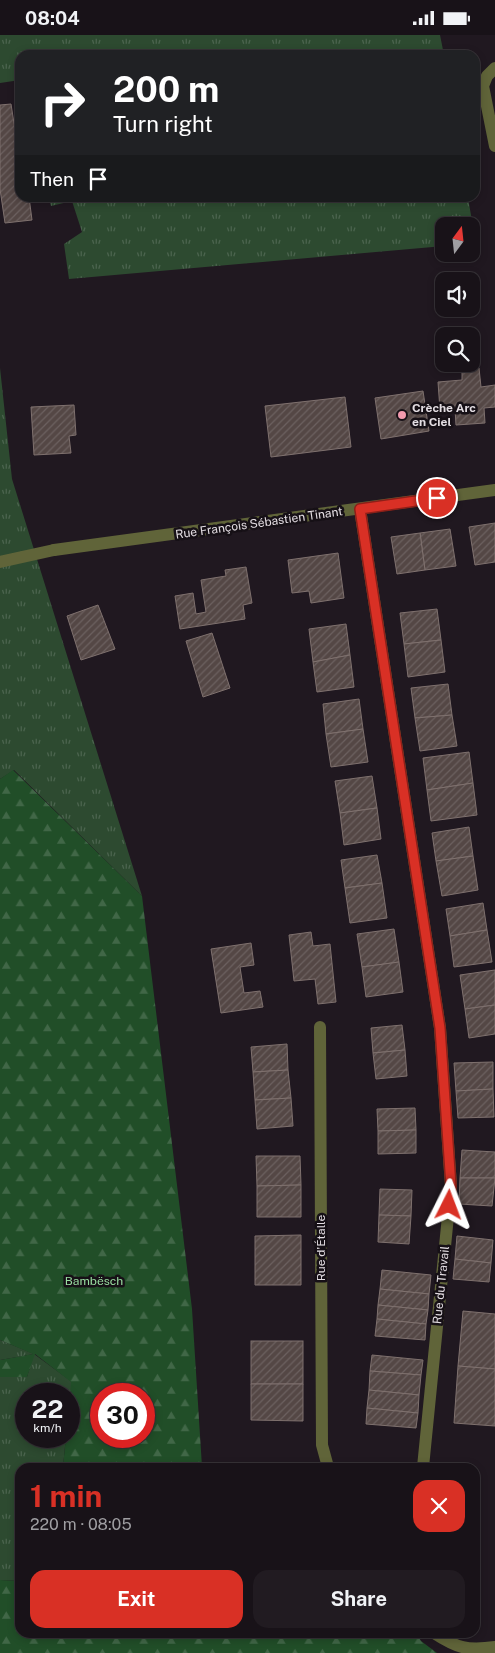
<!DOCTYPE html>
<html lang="en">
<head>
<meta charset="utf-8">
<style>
  :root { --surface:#181218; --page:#211b21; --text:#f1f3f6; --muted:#9f9ea2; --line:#363237; --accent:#d93025 }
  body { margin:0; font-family:"Public Sans",sans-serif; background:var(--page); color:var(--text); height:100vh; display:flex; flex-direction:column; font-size:19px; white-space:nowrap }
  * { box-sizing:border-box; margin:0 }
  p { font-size:16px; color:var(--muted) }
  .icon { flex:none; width:28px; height:28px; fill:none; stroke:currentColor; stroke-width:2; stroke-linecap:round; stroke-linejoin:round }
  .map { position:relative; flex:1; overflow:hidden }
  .side { position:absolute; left:15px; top:1428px; width:465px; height:175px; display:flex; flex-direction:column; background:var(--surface); border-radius:15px; box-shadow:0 2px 8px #0003,0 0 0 1px var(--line) }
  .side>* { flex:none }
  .top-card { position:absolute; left:15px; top:15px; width:465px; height:152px; border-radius:15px; box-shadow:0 2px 8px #0003,0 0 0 1px var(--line); background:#202124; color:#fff; overflow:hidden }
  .needle { width:32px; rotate:15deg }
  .controls { position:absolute; left:435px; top:182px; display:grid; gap:10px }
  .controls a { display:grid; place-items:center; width:45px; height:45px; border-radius:10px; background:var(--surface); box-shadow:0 2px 8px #0003,0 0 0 1px var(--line); font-size:25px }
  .speed { position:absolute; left:15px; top:1348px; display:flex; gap:10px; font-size:25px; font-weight:700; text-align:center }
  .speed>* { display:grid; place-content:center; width:65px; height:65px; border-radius:50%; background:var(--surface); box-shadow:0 2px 8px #0003,0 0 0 1px var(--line); line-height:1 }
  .speed small { font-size:12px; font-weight:400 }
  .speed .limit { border:8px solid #d22; background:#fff; color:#111 }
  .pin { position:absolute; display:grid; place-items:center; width:42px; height:42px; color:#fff; margin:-21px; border:2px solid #fff; border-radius:50%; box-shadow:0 1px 5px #0007 }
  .me { position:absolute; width:55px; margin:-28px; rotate:3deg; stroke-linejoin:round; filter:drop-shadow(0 0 4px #0008) }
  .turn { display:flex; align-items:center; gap:18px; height:105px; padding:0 15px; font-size:22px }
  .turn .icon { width:65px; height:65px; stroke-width:2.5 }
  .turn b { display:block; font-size:35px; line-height:42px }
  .then { display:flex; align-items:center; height:48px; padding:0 15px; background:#0003; gap:10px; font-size:19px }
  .round { display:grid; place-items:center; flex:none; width:52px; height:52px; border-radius:15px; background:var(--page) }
  .overview { display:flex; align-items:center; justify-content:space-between; height:85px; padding:0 15px }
  h1 { font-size:30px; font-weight:700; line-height:38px; color:var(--accent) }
  .primary-button { display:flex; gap:10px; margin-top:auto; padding:10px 15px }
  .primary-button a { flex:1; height:58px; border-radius:15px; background:var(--accent); color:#fff; font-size:20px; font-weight:700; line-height:58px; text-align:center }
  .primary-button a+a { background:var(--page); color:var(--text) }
  .status { display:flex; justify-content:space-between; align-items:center; height:35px; padding:0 25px; background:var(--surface); direction:ltr }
  .status svg { height:14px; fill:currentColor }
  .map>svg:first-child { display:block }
  .grass { fill:url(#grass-tufts) }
  .forest { fill:url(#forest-firs); fill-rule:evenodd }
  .building { fill:url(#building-hatch); stroke:#7f716e }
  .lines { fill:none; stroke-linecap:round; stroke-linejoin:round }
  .lane { stroke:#606439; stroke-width:12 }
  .street { stroke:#606439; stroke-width:12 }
  .route-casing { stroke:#8d1f18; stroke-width:12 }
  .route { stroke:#d93025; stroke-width:9 }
  .poi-dot { fill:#f29aae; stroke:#161016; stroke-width:2 }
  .labels { text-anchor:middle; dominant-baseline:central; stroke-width:5; stroke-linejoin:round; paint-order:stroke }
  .poi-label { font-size:12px; font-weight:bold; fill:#e3dde2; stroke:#161016; text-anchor:start }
  .street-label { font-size:12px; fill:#e3dde2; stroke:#161016 }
  .park-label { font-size:12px; fill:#99dfa1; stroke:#161016 }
</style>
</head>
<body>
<div class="status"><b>08:04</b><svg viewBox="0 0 49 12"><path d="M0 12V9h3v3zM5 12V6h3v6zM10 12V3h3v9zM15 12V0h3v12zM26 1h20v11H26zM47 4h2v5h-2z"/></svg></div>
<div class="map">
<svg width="495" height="1618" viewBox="0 0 495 1618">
  <defs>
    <pattern id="grass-tufts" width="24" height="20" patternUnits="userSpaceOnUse" patternTransform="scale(1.25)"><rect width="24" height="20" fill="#2d4a30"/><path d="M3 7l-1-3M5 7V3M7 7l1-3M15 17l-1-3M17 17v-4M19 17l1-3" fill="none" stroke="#4b644e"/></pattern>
    <pattern id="forest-firs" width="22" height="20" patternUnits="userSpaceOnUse" patternTransform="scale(1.25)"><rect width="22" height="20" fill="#214e28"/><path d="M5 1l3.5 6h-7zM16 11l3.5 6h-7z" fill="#416747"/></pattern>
    <pattern id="building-hatch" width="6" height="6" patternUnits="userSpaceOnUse" patternTransform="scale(1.25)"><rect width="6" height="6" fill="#544745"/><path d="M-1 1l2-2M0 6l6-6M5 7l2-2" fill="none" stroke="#6c6160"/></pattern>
  </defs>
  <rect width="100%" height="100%" fill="#201820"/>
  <!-- grass -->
  <g class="grass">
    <polygon points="0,0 440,0 444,20 20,20 20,45 0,48"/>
    <polygon points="49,163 468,163 476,209 471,209 471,191 444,191 444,211 69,244 64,209 82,197 72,166 51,171"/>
    <polygon points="0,333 12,444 142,861 14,735 0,744"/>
    <polygon points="0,1305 34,1319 72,1347 69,1375 69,1359 26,1359 26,1401 66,1401 63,1432 20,1432 20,1546 0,1545 0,1342 27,1342 34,1319 0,1325"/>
  </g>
  <!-- forest -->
  <g class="forest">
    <path d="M 13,735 L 142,861 L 192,1274 L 202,1432 L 63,1432 L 66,1401 L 69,1401 L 69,1375 L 71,1347 L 35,1319 L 27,1342 L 0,1342 L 0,1325 L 33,1319 L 0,1305 L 0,744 ZM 101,1359 L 144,1359 L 144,1401 L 101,1401 Z"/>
    <polygon points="0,1545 20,1546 20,1598 416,1598 421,1606 437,1618 0,1618"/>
  </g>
  <!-- building -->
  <g class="building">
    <polygon points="11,69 18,114 20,113 20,162 29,162 32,185 5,188 0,154 0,70"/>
    <polygon points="479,333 481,352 495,350 495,372 484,373 485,388 456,390 455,374 440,375 438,347 462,345 462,334"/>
    <polygon points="423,356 429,396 381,404 375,363"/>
    <polygon points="345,362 351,412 271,422 265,371"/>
    <polygon points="74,370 76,400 69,401 71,418 34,420 31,372"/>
    <polygon points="495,488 495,527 475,530 469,492"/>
    <polygon points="450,494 456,531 425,535 420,498"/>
    <polygon points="420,498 425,535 397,539 391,502"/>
    <polygon points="338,518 344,563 311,568 309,556 292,558 288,525"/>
    <polygon points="246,532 252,568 243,570 245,584 180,594 175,561 193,558 196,579 206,577 201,545 226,541 225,535"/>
    <polygon points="98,570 115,614 81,625 67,581"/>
    <polygon points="437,574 441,605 404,609 400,578"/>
    <polygon points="346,589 350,620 313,627 309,594"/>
    <polygon points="212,598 230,653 203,662 186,606"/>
    <polygon points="441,605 445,637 408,642 404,609"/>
    <polygon points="350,620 354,652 317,657 313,627"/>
    <polygon points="448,649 452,680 415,683 411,653"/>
    <polygon points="359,664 363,694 326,699 323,669"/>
    <polygon points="452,680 457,711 420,716 415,683"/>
    <polygon points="363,694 368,727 331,732 326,699"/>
    <polygon points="469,717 473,748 427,755 423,723"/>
    <polygon points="372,741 377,773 340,778 335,746"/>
    <polygon points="473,748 477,780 431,786 427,755"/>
    <polygon points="377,773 381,804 344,810 340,778"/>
    <polygon points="469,792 473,821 436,826 432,798"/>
    <polygon points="377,820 382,848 345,853 341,825"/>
    <polygon points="473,821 478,855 442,861 436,826"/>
    <polygon points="382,848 387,883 350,888 345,853"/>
    <polygon points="483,868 487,895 450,901 446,874"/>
    <polygon points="394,894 399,927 362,932 357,899"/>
    <polygon points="487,895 492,927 454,932 450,901"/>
    <polygon points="311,897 313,911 330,909 336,967 318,969 315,944 294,946 289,900"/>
    <polygon points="251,908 254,930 240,932 244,958 260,956 263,972 221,978 211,914"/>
    <polygon points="399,927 403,957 366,962 362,932"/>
    <polygon points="495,935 495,970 465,974 460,940"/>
    <polygon points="495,970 495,999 469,1003 465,974"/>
    <polygon points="402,990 405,1015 373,1018 371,993"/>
    <polygon points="287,1009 288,1035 253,1037 251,1012"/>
    <polygon points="405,1015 407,1041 376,1044 373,1018"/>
    <polygon points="493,1027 493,1054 456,1056 454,1028"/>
    <polygon points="288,1035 291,1063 255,1065 253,1037"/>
    <polygon points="493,1054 494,1082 458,1083 456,1056"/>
    <polygon points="291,1063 293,1091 257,1094 255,1065"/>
    <polygon points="415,1073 416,1095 378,1096 377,1074"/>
    <polygon points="416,1095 416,1118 378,1119 378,1096"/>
    <polygon points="462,1115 495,1117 495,1143 460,1143"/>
    <polygon points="256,1121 300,1121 301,1150 257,1151"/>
    <polygon points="460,1143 495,1143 492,1171 459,1169"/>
    <polygon points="301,1150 301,1182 257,1182 257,1151"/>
    <polygon points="380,1154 412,1155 411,1181 379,1180"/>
    <polygon points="379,1180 411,1181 409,1209 378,1207"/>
    <polygon points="301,1200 301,1250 255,1250 255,1201"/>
    <polygon points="457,1201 493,1205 491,1228 455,1224"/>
    <polygon points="455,1224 491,1228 489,1247 453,1244"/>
    <polygon points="382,1235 431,1240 429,1259 380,1254"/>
    <polygon points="380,1254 429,1259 428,1275 378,1270"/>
    <polygon points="378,1270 428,1275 426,1289 377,1284"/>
    <polygon points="463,1276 495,1279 495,1334 458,1331"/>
    <polygon points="377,1284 426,1289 425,1305 375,1301"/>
    <rect x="251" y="1306" width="52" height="43"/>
    <polygon points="372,1320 423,1325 421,1340 370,1336"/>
    <polygon points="458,1331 495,1334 495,1391 454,1388"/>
    <polygon points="370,1336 421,1340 419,1360 369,1355"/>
    <polygon points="251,1349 303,1349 303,1386 251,1385"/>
    <polygon points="369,1355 419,1360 418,1378 367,1373"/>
    <polygon points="367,1373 418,1378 416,1393 366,1389"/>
  </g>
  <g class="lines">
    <!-- lane -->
    <polyline class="lane" points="0,527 54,515"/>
    <!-- street -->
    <g class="street">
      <polyline points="495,33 487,41 483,51 495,111"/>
      <polyline points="360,474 440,993 451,1151 423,1432"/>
      <polyline points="54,515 495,455"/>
      <polyline points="320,992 322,1410 328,1432"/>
      <path d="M 434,1598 C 457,1613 467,1616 495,1612"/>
    </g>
  </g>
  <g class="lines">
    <defs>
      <polyline id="route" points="437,463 360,474 440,993 451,1151 449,1170"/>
    </defs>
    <!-- route casing -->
    <use href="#route" class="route-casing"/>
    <!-- route -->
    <use href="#route" class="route"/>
  </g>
  <!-- markers -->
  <circle class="poi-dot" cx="402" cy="380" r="5"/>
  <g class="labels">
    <!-- poi labels -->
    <g class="poi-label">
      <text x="412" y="373">Crèche Arc<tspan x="412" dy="14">en Ciel</tspan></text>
    </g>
    <!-- street labels -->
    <g class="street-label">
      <text transform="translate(259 488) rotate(-8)">Rue François Sébastien Tinant</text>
      <text transform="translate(321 1213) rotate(-90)">Rue d'Étalle</text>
      <text transform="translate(441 1250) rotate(-84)">Rue du Travail</text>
    </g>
    <!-- park labels -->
    <g class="park-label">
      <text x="94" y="1246">Bambësch</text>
    </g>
  </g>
</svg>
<div class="controls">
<a><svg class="needle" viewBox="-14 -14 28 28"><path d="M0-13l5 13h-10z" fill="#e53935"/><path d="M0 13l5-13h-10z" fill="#9f9ea2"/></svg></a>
<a><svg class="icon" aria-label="sound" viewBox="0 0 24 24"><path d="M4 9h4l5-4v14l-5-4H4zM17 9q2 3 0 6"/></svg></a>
<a><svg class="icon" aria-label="search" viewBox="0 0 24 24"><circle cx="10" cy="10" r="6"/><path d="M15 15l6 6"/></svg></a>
</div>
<div class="speed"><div>22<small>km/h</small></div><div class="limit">30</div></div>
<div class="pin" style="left:437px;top:463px;background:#d93025"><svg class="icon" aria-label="arrive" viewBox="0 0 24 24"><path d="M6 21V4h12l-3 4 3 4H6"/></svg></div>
<svg class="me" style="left:449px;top:1170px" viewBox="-20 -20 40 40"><path d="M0-17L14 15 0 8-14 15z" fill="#d93025" stroke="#fff" stroke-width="4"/></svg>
<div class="top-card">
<div class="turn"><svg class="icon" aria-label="right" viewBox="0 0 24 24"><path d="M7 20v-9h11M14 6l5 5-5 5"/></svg><div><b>200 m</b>Turn right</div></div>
<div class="then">Then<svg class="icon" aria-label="arrive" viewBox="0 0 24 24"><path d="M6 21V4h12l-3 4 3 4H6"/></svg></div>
</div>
<section class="side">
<div class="overview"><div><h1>1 min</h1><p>220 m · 08:05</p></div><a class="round" style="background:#d93025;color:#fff"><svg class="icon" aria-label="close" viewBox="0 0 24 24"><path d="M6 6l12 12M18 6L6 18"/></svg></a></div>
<div class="primary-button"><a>Exit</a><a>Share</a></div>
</section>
</div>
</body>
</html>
